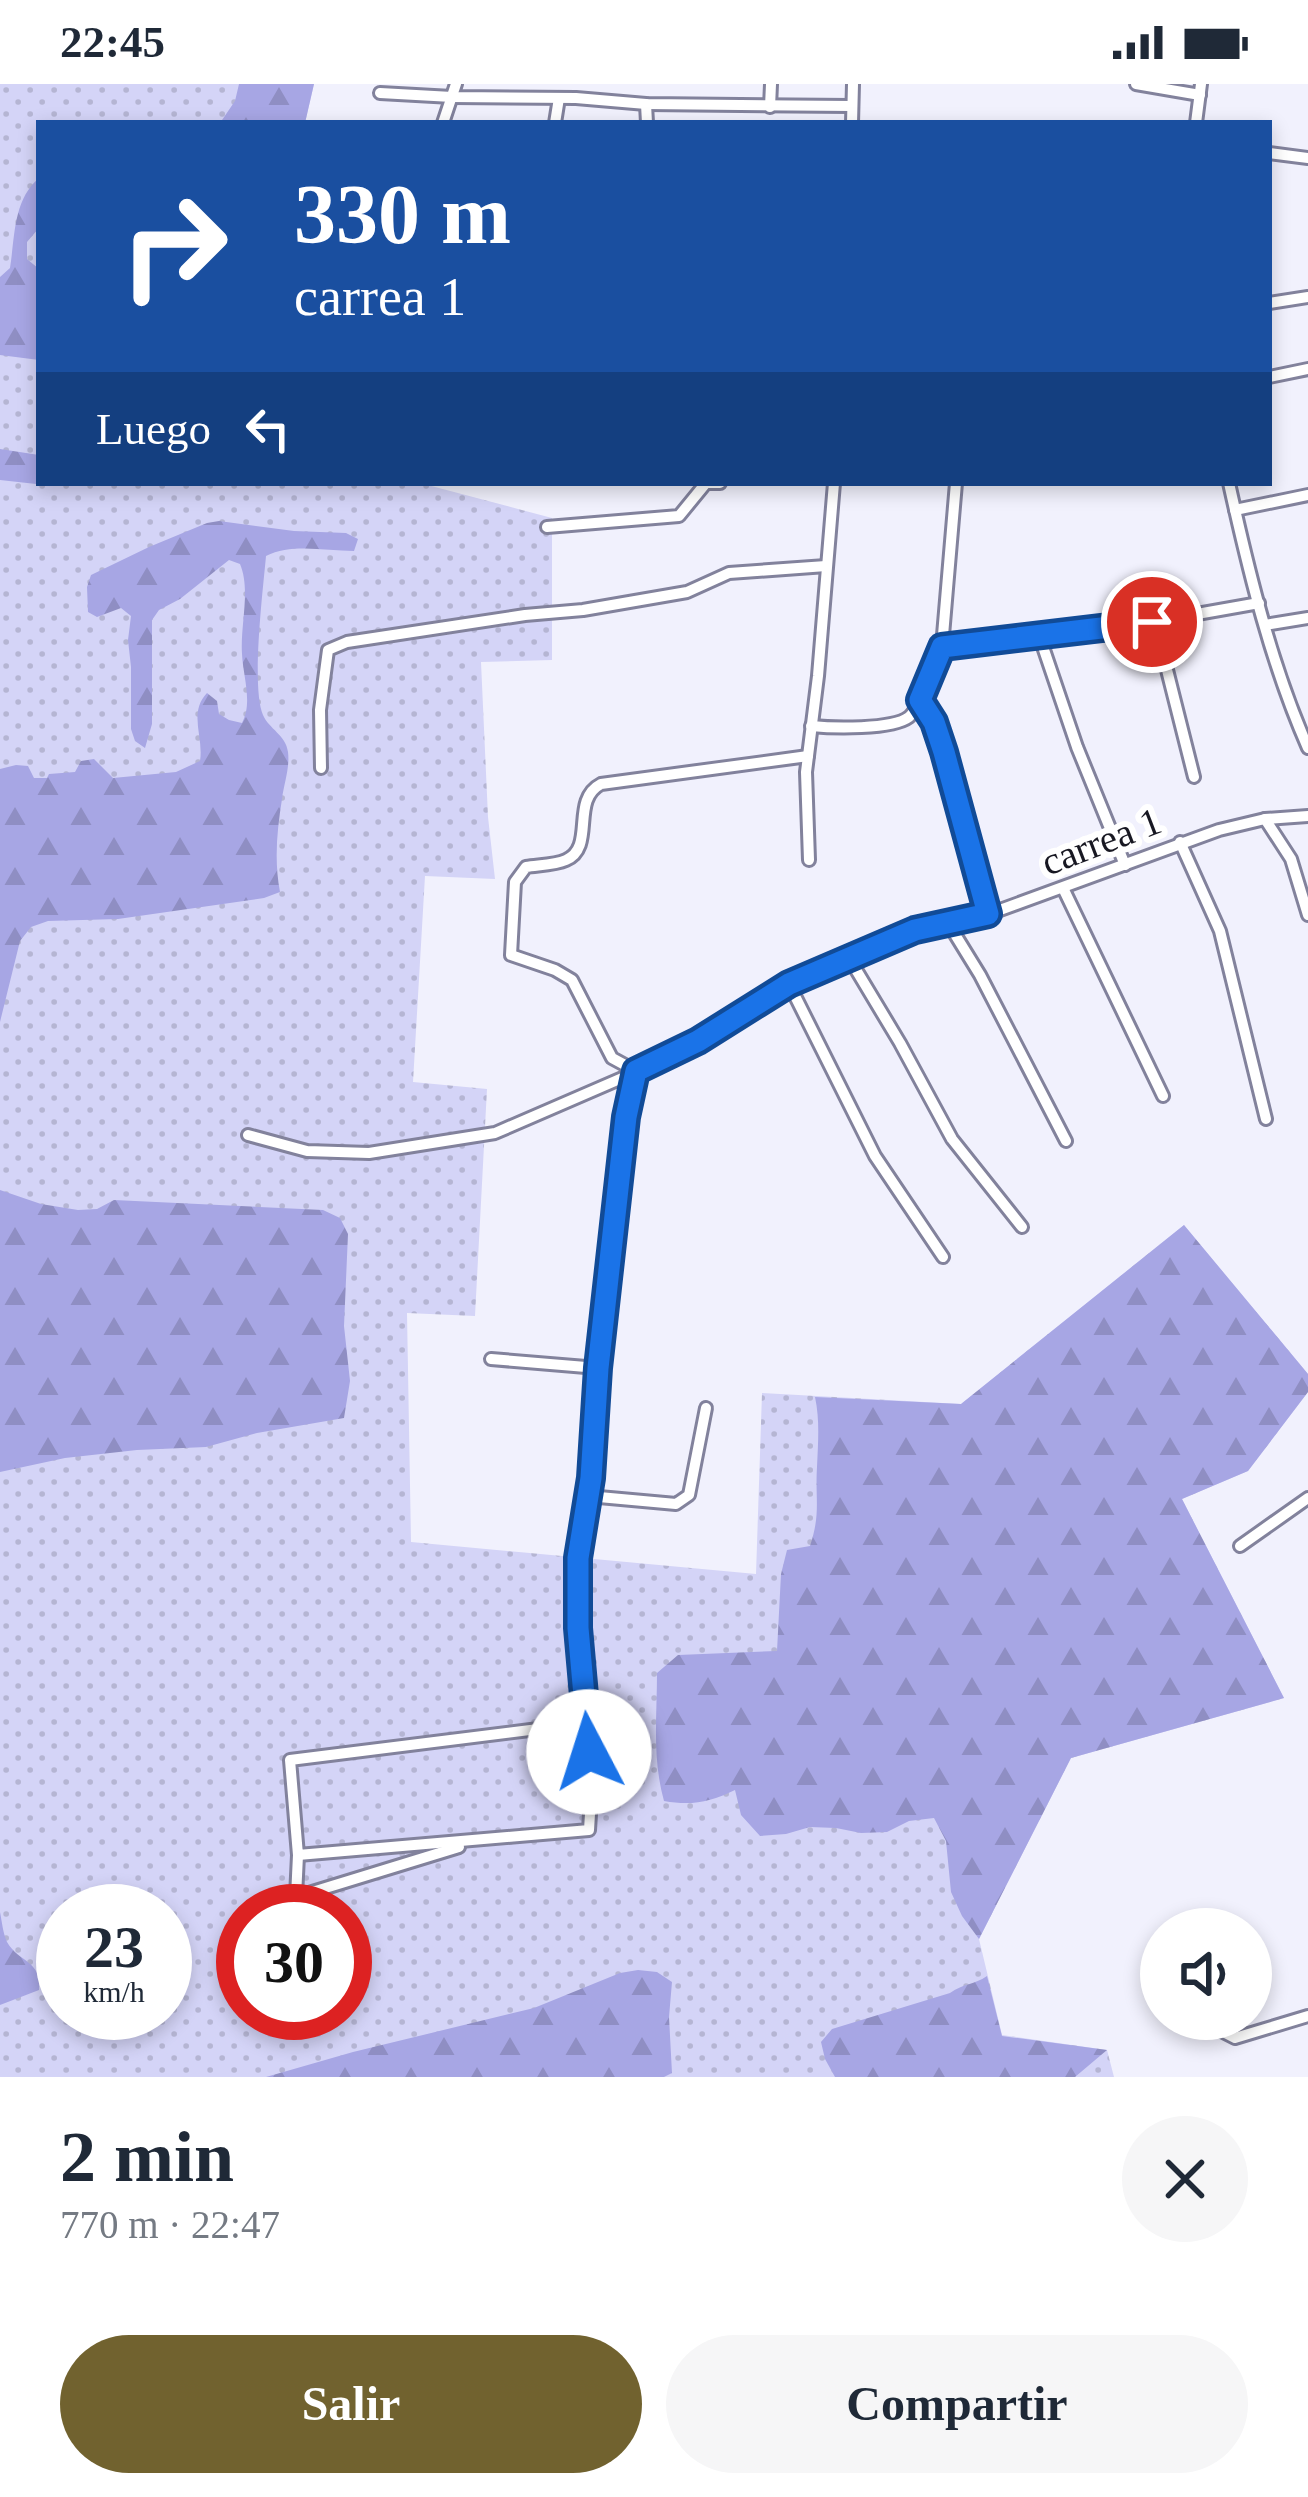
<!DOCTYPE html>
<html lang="es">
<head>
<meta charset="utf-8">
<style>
  :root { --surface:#fff; --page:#f6f6f7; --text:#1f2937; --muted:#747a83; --accent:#71622f }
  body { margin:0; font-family:"Times New Roman",serif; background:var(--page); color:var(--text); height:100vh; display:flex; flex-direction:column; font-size:45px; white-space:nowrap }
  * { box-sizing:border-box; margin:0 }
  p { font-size:39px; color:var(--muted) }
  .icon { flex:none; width:66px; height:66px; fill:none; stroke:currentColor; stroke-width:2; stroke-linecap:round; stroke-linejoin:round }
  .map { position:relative; height:1993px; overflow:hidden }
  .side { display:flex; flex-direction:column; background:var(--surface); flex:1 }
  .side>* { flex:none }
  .banner { position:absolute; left:36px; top:36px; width:1236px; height:366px; border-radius:0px; box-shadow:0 6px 18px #0003; background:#1a4fa0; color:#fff; overflow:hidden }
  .tools { position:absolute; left:1140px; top:1824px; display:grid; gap:24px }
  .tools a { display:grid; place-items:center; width:132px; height:132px; border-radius:50%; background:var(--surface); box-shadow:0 6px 18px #0003; font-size:60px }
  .speed { position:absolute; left:36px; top:1800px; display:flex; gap:24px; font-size:60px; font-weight:700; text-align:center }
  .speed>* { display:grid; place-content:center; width:156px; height:156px; border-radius:50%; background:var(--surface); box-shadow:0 6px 18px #0003; line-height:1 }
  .speed small { font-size:30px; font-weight:400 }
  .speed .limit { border:18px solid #d22; background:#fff; color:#111 }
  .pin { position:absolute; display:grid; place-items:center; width:102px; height:102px; color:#fff; margin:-51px; border:6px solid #fff; border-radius:50%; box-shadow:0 3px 12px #0007 }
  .me { position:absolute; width:132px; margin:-66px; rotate:355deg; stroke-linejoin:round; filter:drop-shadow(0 0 9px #0008) }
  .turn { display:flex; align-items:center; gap:42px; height:252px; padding:0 60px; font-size:54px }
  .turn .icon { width:156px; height:156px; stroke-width:2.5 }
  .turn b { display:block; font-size:84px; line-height:102px }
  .then { display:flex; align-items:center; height:114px; padding:0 60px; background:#0003; gap:24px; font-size:45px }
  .round { display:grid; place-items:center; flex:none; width:126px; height:126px; border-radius:63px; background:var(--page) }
  .summary { display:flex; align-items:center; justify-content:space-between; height:204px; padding:0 60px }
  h1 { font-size:72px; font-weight:700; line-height:90px }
  .button { display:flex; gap:24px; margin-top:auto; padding:24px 60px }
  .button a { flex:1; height:138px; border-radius:72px; background:var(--accent); color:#fff; font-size:48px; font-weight:700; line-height:138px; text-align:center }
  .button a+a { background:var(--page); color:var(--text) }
  .status { display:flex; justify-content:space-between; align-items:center; height:84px; padding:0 60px; background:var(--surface); direction:ltr }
  .status svg { height:33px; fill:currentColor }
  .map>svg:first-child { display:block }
  .grass { fill:url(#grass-dots); fill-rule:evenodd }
  .forest { fill:url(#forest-firs) }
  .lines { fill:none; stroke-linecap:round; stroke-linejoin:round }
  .minor-casing { stroke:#82829c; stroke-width:16 }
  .minor { stroke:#fff; stroke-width:10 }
  .route-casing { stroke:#114b97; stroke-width:30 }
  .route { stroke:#1a73e8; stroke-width:21 }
  .labels { text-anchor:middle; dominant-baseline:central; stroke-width:12; stroke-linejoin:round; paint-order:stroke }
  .street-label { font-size:39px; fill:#181822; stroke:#fff }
</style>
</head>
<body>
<div class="status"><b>22:45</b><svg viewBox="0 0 49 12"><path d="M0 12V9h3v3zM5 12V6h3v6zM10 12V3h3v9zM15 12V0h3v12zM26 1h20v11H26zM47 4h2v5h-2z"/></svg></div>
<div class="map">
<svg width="1308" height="1993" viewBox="0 0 1308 1993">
  <defs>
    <pattern id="grass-dots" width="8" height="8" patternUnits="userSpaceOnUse" patternTransform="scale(3)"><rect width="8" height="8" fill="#d4d4f7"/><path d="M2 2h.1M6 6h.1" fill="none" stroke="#b5b5d3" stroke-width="1.8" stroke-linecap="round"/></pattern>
    <pattern id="forest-firs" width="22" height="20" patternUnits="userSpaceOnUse" patternTransform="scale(3)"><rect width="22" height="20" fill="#a7a6e4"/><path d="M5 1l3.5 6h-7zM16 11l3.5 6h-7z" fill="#8f8ec3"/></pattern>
  </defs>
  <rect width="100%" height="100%" fill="#f1f1fd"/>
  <!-- grass -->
  <path class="grass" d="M 0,0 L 314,0 L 305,39 L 39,39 L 39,399 L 420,399 L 552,434 L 552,576 L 481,578 L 488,733 L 495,795 L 425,792 L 413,998 L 487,1005 L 475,1232 L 407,1229 L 411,1458 L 756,1490 L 762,1309 L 961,1320 L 1184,1141 L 1308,1290 L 1308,1308 L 1248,1387 L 1182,1415 L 1284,1614 L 1071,1674 L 979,1855 L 1002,1951 L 1107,1966 L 1114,1993 L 0,1993 ZM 63,1827 L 165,1827 L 165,1929 L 63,1929 ZM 243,1827 L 345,1827 L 345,1929 L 243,1929 Z"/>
  <!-- forest -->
  <g class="forest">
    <polygon points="239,0 314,0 305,39 220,39 235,17"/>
    <path d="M 39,94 L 39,144 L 27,158 L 27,175 L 39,185 L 39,276 L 0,271 L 0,193 L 10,184 C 15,153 13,116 39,94 Z"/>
    <polygon points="0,365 39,371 39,399 70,399 45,401 0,396"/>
    <path d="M 219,437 L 294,447 L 346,449 L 358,455 L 354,467 C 325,467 292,459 266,472 C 263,506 251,603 263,631 C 269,645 286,651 288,668 C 290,684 284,699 282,715 C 277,747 274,776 280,808 L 264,814 L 118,835 L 48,837 L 31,843 L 20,857 L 0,938 L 0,685 L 16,681 L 28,682 L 34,694 L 47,694 L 49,690 L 75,688 L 81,677 L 94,675 L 113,694 L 176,688 L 200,677 C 204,653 188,629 207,609 L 217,617 L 219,630 L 229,636 L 242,639 C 253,619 243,592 242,570 C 240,541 251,506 240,480 L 229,476 L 180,515 L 159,526 L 152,536 L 152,640 L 145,664 L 135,657 L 131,645 L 131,583 L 128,556 L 131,532 L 121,524 L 97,533 L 88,528 L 87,503 L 91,491 L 149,463 L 207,439 Z"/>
    <polygon points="0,1106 41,1120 78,1126 97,1125 114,1116 323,1126 340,1134 348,1150 344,1242 350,1297 344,1334 257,1349 206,1363 137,1366 65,1374 0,1388"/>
    <path d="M 1184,1141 L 1308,1290 L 1308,1308 L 1248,1387 L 1182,1415 L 1284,1614 L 1071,1674 L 979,1855 L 962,1832 L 951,1808 L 946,1757 L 934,1734 L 909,1737 L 887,1748 L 861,1749 L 836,1744 L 810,1743 L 786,1750 L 760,1752 L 741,1731 L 735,1706 C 710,1718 692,1722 664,1717 C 652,1674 657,1633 657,1589 L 678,1571 L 777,1567 L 781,1490 L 787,1466 L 810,1462 C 821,1429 815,1415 817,1383 C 818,1358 820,1337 815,1313 L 961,1320 Z"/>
    <path d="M 0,1828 C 2,1838 3,1849 7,1858 C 19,1879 42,1876 39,1906 L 0,1921 Z"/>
    <polygon points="638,1886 657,1888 672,1898 669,1933 672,1989 664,1993 266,1993 353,1968 534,1924 620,1889"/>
    <path d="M 987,1892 L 1002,1952 L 1107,1966 L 1075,1993 L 835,1993 L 825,1975 L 821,1958 L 832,1945 L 950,1909 C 964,1899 974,1901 987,1892 Z"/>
  </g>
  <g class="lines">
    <defs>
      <g id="minor">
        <polyline points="1136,0 1200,11"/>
        <polyline points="380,9 452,13 576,14 646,20 851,22"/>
        <polyline points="646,20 647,39"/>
        <polyline points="770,23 771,0"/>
        <polyline points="443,39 456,0"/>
        <polyline points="555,39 559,14"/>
        <polyline points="852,39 853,0"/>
        <polyline points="1196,39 1201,0"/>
        <polyline points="1269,69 1308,74"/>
        <polyline points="1269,219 1308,213"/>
        <polyline points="1269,293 1308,285"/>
        <polyline points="956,399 942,563 920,616 934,638 944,668 989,830"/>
        <path d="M 1229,399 C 1249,489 1271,580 1308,664"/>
        <polyline points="1235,426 1308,411"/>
        <polyline points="547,443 679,432 706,399 720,399"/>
        <polyline points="1265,541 1308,534"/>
        <polyline points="1039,551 1152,538"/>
        <polyline points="942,563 1039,551 1077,663 1125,781"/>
        <path d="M 811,642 C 832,644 892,646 909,633 C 914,629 917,622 920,616"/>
        <polyline points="321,684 320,626 328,566 347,558 525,531 583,526 687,508 729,489 826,482"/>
        <polyline points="1194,693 1164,574 1152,538 1259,519"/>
        <polyline points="1265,735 1291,775 1308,831"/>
        <polyline points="1180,758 1220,847 1266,1035"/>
        <polyline points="809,776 806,688 818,592 834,399"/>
        <polyline points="1063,804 1163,1012"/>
        <polyline points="948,839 980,891 1066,1057"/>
        <polyline points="849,874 900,959 952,1055 1022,1143"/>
        <polyline points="789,900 875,1072 943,1173"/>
        <polyline points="248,1051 307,1067 369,1069 495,1049 673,972 789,900 915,846 989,830 1219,746 1265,735 1308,732"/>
        <polyline points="491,1275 598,1284"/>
        <polyline points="588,1412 676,1420 689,1411 706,1324"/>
        <polyline points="1240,1462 1308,1414"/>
        <path d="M 586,1639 L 290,1676 L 298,1771 L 589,1746 L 592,1697 L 578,1544 L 578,1474 L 591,1394 L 598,1284 L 626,1033 L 636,987 L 612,974 L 572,896 L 555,886 L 511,871 L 515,798 L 526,783 C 538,781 555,781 566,776 C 596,763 570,716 601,700 L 808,672"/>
        <polyline points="298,1771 296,1813 459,1763"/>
        <polyline points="1160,1915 1161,1916"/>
        <polyline points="1198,1935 1235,1954 1308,1932"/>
      </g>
    </defs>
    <!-- minor casing -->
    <use href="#minor" class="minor-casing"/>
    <!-- minor -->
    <use href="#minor" class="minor"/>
  </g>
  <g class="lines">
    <defs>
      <polyline id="route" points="589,1668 578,1544 578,1474 591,1394 598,1284 626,1033 636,987 698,957 789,900 915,846 988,830 944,668 934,638 920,616 942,563 1152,538"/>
    </defs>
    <!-- route casing -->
    <use href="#route" class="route-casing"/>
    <!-- route -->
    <use href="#route" class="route"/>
  </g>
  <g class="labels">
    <!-- street labels -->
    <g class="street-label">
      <text transform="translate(1101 757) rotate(-21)">carrea 1</text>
    </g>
  </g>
</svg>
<div class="tools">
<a><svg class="icon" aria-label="sound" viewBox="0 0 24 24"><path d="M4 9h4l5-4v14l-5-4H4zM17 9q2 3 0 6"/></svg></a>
</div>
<div class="speed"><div>23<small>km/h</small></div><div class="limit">30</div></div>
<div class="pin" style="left:1152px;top:538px;background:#d93025"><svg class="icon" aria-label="arrive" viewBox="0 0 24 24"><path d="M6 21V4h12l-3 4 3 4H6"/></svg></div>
<svg class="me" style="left:589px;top:1668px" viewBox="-20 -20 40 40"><circle r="19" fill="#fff"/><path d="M0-13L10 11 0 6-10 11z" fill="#1a73e8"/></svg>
<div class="banner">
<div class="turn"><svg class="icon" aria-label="right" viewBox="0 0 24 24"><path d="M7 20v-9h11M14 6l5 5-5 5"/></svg><div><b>330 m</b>carrea 1</div></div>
<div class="then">Luego<svg class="icon" aria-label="left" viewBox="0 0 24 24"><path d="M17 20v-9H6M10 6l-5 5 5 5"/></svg></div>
</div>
</div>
<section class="side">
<div class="summary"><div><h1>2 min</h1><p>770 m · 22:47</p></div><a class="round"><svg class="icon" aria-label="close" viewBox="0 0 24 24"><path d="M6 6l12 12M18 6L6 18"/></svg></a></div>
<div class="button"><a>Salir</a><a>Compartir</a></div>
</section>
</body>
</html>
